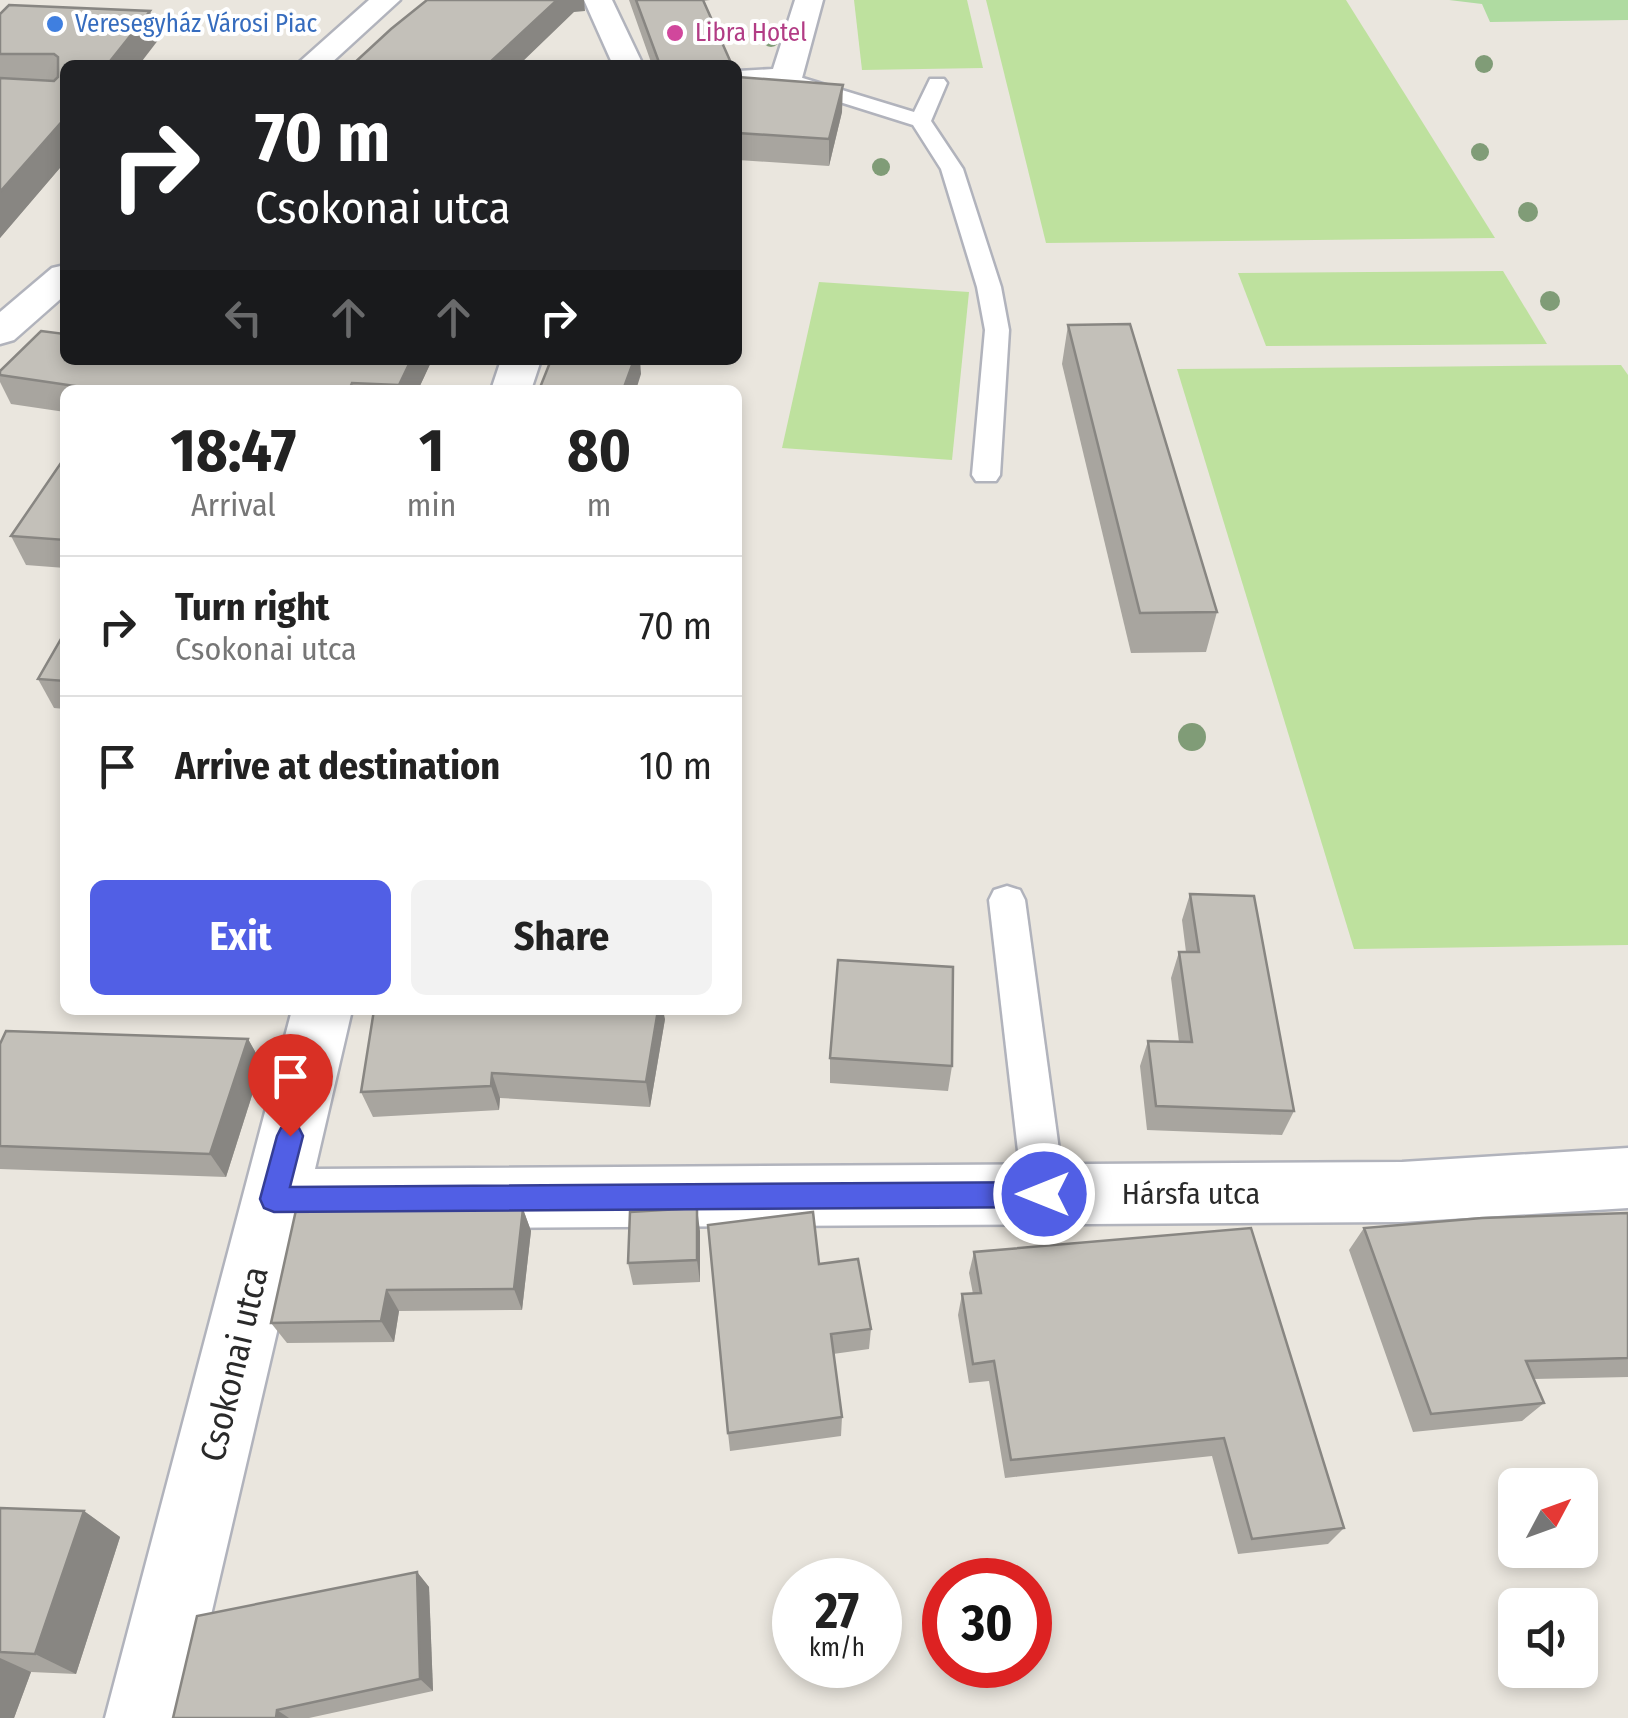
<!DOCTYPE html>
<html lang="en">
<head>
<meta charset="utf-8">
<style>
  :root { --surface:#fff; --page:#f2f2f2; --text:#222; --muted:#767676; --line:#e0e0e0; --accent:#515fe5 }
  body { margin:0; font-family:"Fira Sans Condensed",sans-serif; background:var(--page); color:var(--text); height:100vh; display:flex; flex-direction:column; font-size:38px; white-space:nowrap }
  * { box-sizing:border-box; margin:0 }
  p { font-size:32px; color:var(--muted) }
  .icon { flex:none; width:55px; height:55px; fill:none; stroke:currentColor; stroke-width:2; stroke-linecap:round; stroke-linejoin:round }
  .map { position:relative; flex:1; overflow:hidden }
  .details { position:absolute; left:60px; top:385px; width:682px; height:630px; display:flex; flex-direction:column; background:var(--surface); border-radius:15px; box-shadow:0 5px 15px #0003 }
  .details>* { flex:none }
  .top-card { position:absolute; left:60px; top:60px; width:682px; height:305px; border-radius:15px; box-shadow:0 5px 15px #0003; background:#202124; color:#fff; overflow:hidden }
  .needle { width:65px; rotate:49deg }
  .buttons { position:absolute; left:1498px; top:1468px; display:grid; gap:20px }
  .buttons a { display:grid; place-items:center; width:100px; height:100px; border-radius:15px; background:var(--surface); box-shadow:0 5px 15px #0003; font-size:50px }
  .speed { position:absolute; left:772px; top:1558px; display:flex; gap:20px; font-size:50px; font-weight:700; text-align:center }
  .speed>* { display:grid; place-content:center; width:130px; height:130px; border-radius:50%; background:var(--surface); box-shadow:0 5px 15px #0003; line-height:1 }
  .speed small { font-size:25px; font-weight:400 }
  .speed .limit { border:15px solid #d22; background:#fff; color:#111 }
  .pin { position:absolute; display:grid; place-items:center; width:85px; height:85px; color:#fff; margin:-102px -42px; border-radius:50% 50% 50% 0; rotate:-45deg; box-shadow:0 0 10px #0007 }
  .pin .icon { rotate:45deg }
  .me { position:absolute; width:110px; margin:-55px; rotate:270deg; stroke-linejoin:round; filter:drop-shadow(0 0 8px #0008) }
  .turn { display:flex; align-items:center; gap:35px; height:210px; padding:0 30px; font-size:45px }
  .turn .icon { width:130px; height:130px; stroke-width:2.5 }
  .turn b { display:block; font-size:70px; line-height:85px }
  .lanes { display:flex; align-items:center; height:95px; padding:0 30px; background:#0003; justify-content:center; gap:50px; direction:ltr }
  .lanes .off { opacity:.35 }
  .eta { display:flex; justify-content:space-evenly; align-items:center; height:170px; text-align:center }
  .eta b { font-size:60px; font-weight:700; line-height:70px }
  .primary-button { display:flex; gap:20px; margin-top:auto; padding:20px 30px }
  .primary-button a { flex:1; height:115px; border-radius:15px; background:var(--accent); color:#fff; font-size:40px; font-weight:700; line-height:115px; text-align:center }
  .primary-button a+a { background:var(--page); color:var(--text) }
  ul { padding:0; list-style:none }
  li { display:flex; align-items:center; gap:30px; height:140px; padding:0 30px; border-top:2px solid var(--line) }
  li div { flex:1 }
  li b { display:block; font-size:38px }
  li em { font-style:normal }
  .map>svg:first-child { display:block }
  .green { fill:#afdba1 }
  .pitch { fill:#bee19e }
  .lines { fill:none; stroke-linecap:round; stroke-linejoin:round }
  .lane-casing { stroke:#b1b3bc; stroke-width:5 }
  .street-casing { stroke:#b1b3bc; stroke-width:5 }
  .secondary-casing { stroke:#b1b3bc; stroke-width:5 }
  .lane { fill:#fff; fill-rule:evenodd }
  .street { fill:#fff; fill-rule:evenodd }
  .secondary { fill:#fff; fill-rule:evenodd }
  .tree { fill:#809c77 }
  .wall { fill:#a8a59f }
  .shaded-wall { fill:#888682 }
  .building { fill:#c3c0b9; stroke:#888682; stroke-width:2.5 }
  .route { fill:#515fe5; stroke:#353e95; stroke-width:2.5 }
  .shop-dot { fill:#3f7fe0; stroke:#fff; stroke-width:4 }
  .hotel-dot { fill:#d1479c; stroke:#fff; stroke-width:4 }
  .labels { text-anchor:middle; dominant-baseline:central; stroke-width:8; stroke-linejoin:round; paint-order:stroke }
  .far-shop-label { font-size:25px; fill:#366cbe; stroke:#fff; text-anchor:start }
  .far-hotel-label { font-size:25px; fill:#b23c85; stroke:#fff; text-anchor:start }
  .street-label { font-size:30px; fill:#2a2a2a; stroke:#fff }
  .near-street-label { font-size:35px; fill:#2a2a2a; stroke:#fff }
</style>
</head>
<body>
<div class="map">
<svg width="1628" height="1718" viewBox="0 0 1628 1718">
  <rect width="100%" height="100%" fill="#eae6de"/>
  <!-- green -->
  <polygon class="green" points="1449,0 1628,0 1628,20 1490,22 1482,4"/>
  <!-- pitch -->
  <g class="pitch">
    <polygon points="854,0 967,0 983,68 862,70"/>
    <polygon points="986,0 1346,0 1495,238 1046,243"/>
    <polygon points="1503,271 1547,344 1266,346 1238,273"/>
    <polygon points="819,282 969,292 952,460 782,448"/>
    <polygon points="1621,365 1628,375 1628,945 1354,949 1177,369"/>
  </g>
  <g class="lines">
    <defs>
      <g id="lane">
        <polygon points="796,76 914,112 930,79 944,79 947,83 931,121 963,169 1001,287 1009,330 1000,475 996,481 976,481 972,475 985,330 977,287 941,169 913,125 789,86 786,82"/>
        <polygon points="1007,886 1020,890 1025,900 1065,1194 1059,1208 1044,1213 1029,1208 1023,1194 989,900 994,890"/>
      </g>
      <g id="street">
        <polygon points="584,0 612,0 643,65 613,65"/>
        <polygon points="795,0 823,0 802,78 797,85 738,89 738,71 773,69"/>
        <polygon points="501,360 541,360 531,390 491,390"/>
        <polygon points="292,1010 352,1010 315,1169 1402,1162 1628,1148 1628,1208 1402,1222 301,1229 187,1718 105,1718"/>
      </g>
      <g id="secondary">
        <polygon points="369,0 400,0 329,65 296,65"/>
        <polygon points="65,265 65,295 14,340 0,344 0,312 52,268"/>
      </g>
    </defs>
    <!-- lane casing -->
    <use href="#lane" class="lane-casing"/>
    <!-- street casing -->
    <use href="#street" class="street-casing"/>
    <!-- secondary casing -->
    <use href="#secondary" class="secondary-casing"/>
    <!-- lane -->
    <use href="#lane" class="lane"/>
    <!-- street -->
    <use href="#street" class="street"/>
    <!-- secondary -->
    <use href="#secondary" class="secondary"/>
  </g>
  <!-- trees -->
  <g class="tree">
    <circle cx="771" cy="38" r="9"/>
    <circle cx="1484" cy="64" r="9"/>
    <circle cx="1480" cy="152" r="9"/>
    <circle cx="881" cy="167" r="9"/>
    <circle cx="1528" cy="212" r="10"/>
    <circle cx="1550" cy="301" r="10"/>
    <circle cx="1192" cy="737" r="14"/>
  </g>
  <!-- wall -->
  <g class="wall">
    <polygon points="629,0 710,0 704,1 732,65 652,65"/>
    <polygon points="0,14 159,39 65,65 65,162 0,238"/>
    <polygon points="738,77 842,112 829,166 738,160"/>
    <polygon points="1068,325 1217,612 1206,652 1131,653 1062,364"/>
    <polygon points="65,360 432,360 418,390 65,390 65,412 11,404 0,382 0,371"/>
    <polygon points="65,457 65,568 26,565 11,536"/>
    <polygon points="65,632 65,709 54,708 38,679"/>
    <polygon points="1190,894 1294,1111 1282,1135 1147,1130 1140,1066 1148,1041 1179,1042 1171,978 1179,952 1186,952 1182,920"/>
    <polygon points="665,1019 650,1107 500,1098 499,1110 373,1117 361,1092"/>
    <polygon points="248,1039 262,1064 226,1177 0,1169 0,1044"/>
    <polygon points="830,1058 952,1066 948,1091 830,1083"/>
    <polygon points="523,1209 531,1231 522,1310 399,1311 394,1342 287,1343 271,1323"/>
    <polygon points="1628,1213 1628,1377 1534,1379 1544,1403 1522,1421 1413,1432 1349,1250 1364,1228"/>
    <polygon points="700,1231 700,1282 633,1285 628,1263"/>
    <polygon points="974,1252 1344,1528 1328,1544 1238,1554 1212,1456 1005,1478 989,1381 969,1383 958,1315 962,1294 973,1294 969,1273"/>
    <polygon points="819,1264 871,1329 869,1349 833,1354 842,1417 841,1436 730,1451 728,1433"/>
    <polygon points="0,1508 84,1511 120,1537 76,1674 31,1672 14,1718 0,1718"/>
    <polygon points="417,1572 429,1587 433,1691 309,1718 173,1718"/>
  </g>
  <!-- shaded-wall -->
  <g class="shaded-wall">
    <polygon points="557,0 584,0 585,11 574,12 519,65 487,65"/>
    <polygon points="150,11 159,39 139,65 107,65"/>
    <polygon points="843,85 842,112 829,166 829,139"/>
    <polygon points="65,118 65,162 0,238 0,192"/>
    <polygon points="411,360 432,360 418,390 400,390 399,385"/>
    <polygon points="634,360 640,360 641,374 636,390 623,390"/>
    <polygon points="658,1010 663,1010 665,1019 650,1107 646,1082"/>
    <polygon points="248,1039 262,1064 226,1177 210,1154"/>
    <polygon points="492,1073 500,1098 499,1110 491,1086"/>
    <polygon points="697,1208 700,1231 700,1282 697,1260"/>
    <polygon points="523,1209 531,1231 522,1310 514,1289"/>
    <polygon points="387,1290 399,1311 394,1342 381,1321"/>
    <polygon points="84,1511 120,1537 76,1674 35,1654"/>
    <polygon points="417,1572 429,1587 433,1691 420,1679"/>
    <polygon points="0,1658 31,1672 14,1718 0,1718"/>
    <polygon points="277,1710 289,1718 276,1718"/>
  </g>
  <!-- building -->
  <g class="building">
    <polygon points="427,0 557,0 487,65 352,65 391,29"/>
    <polygon points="636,0 703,0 732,65 660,65"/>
    <polygon points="9,5 150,11 107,65 65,65 65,118 0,192 0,78 54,81 58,77 58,57 54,54 0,54 0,14"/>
    <polygon points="738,77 843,85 829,139 738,133"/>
    <polygon points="1130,324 1217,612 1140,613 1068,325"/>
    <polygon points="41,331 65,334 65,360 411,360 399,385 352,383 349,390 102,390 0,375 0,371"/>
    <polygon points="551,360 634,360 623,390 539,390"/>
    <polygon points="65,457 65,540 11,536"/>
    <polygon points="65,632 65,681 38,679"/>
    <polygon points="1190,894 1254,896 1294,1111 1156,1106 1148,1041 1192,1042 1179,952 1199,952"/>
    <polygon points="838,960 953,967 952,1066 830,1058"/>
    <polygon points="374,1010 658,1010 646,1082 492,1073 491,1086 361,1092"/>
    <polygon points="6,1031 248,1039 210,1154 0,1146 0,1044"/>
    <polygon points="697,1208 697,1260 628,1263 630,1212"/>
    <polygon points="523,1209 514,1289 387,1290 381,1321 271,1323 296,1210"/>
    <polygon points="813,1212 819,1264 858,1259 871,1329 831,1334 842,1417 728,1433 708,1225"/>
    <polygon points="1628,1213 1628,1358 1526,1361 1544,1403 1431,1414 1364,1228 1482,1218"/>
    <polygon points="1251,1228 1344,1528 1252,1539 1224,1438 1011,1460 994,1361 973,1364 962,1294 981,1293 974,1252"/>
    <polygon points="0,1508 84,1511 35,1654 0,1652"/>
    <polygon points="417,1572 420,1679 277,1710 276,1718 173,1718 197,1616"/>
  </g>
  <!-- route -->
  <polygon class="route" points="290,1124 299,1128 303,1136 290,1187 1044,1182 1053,1186 1057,1194 1053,1203 1044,1207 274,1212 264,1208 260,1199 277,1136 281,1128"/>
  <!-- markers -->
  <circle class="shop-dot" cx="55" cy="24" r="10"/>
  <circle class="hotel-dot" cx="675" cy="33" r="10"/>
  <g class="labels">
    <!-- far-shop labels -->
    <g class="far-shop-label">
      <text x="75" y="24">Veresegyház Városi Piac</text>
    </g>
    <!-- far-hotel labels -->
    <g class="far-hotel-label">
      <text x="695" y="33">Libra Hotel</text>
    </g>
    <!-- street labels -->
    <g class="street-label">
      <text x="1191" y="1194">Hársfa utca</text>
    </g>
    <!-- near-street labels -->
    <g class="near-street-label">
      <text transform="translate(234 1364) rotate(-77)">Csokonai utca</text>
    </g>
  </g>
</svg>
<div class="buttons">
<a><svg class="needle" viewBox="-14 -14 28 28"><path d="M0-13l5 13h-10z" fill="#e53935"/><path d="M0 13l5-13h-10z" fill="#767676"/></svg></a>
<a><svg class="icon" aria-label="sound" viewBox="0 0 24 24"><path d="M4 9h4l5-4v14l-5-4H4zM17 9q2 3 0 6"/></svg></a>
</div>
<div class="speed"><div>27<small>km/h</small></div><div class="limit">30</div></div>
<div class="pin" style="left:290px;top:1136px;background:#d93025"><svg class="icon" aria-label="arrive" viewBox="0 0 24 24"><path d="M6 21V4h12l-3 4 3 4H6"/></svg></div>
<svg class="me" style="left:1044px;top:1194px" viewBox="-20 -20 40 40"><circle r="17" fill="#515fe5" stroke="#fff" stroke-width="3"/><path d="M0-11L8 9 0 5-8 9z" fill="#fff"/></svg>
<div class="top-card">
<div class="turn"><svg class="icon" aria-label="right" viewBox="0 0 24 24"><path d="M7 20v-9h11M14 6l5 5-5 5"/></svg><div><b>70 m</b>Csokonai utca</div></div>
<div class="lanes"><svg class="icon off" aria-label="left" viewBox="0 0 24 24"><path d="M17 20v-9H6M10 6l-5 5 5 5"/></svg><svg class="icon off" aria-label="ahead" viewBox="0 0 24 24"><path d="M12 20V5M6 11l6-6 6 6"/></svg><svg class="icon off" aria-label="ahead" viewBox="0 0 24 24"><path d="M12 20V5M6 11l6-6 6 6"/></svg><svg class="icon" aria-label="right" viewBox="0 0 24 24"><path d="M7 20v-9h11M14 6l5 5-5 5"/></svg></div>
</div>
<section class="details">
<div class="eta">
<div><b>18:47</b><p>Arrival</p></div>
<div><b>1</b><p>min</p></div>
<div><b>80</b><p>m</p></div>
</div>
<ul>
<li><svg class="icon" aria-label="right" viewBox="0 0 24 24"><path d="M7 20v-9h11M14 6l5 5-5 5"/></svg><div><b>Turn right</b><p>Csokonai utca</p></div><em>70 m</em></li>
<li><svg class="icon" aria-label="arrive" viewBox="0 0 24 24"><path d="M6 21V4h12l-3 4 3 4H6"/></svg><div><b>Arrive at destination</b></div><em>10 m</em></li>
</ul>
<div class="primary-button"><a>Exit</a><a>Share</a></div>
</section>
</div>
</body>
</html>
